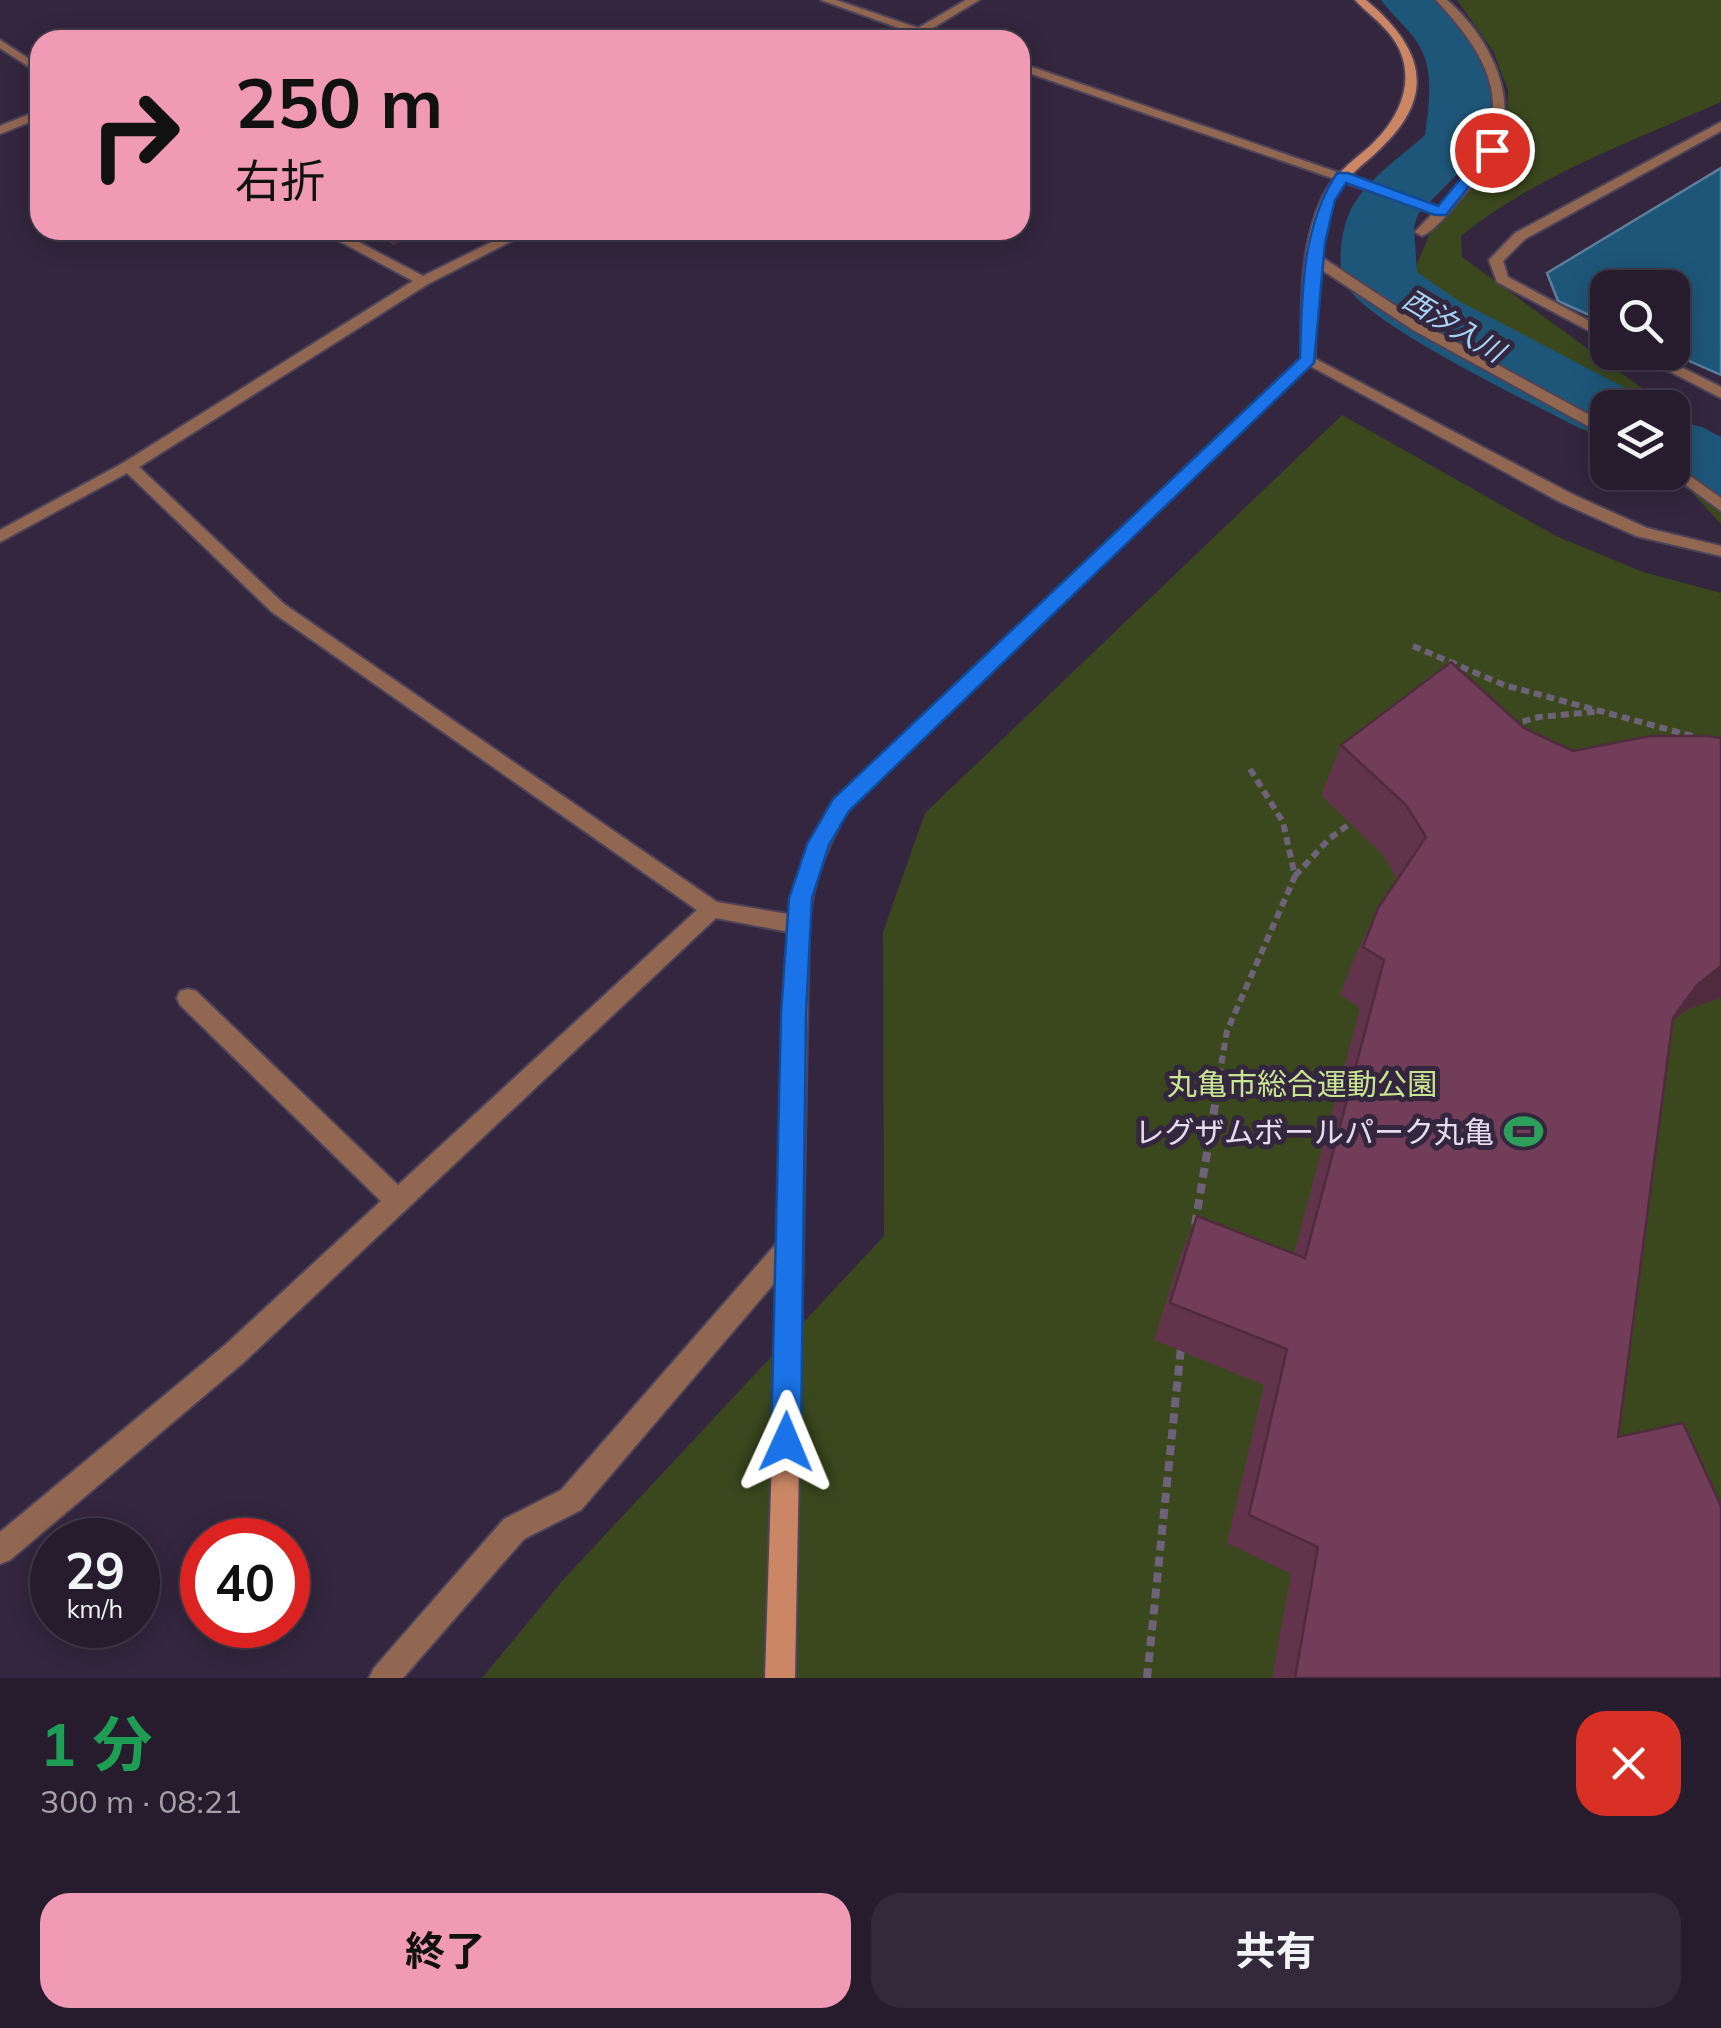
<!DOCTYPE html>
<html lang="ja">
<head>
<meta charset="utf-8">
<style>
  :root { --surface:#261c2e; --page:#32293a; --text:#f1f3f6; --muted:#a4a1aa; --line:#423a4a; --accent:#f09ab6 }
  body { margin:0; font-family:Mulish,"Noto Sans JP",sans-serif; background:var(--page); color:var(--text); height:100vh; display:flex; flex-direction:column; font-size:38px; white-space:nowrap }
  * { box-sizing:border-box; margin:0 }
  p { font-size:32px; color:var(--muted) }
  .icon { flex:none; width:55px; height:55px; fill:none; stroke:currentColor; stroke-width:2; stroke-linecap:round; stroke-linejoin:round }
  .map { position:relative; height:1678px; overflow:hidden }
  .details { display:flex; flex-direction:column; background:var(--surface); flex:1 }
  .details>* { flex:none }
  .guide { position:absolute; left:30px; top:30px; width:1000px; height:210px; border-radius:30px; box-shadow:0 5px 25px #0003,0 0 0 2px var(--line); background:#f09ab6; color:#111; overflow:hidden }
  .tools { position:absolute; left:1590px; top:270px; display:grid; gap:20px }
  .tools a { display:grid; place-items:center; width:100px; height:100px; border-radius:20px; background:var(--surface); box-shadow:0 5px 25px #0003,0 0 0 2px var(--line); font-size:50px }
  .speed { position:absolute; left:30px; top:1518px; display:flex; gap:20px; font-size:50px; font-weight:700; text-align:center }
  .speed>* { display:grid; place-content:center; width:130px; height:130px; border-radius:50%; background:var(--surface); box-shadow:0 5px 25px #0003,0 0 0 2px var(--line); line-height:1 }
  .speed small { font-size:25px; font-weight:400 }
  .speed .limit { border:15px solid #d22; background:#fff; color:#111 }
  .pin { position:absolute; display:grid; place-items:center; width:85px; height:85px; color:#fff; margin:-42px; border:5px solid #fff; border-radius:50%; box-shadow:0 2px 10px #0007 }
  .me { position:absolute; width:110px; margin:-55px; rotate:1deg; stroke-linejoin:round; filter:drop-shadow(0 0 8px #0008) }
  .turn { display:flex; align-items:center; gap:35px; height:210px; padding:0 40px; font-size:45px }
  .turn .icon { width:130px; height:130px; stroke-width:2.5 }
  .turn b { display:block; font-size:70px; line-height:85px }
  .round { display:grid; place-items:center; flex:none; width:105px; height:105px; border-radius:30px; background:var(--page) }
  .head { display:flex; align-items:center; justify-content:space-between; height:170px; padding:0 40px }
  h1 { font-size:60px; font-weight:700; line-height:75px; color:#1e9e55 }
  .cta { display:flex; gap:20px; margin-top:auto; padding:20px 40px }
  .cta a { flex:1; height:115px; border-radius:30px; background:var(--accent); color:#111; font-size:40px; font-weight:700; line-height:115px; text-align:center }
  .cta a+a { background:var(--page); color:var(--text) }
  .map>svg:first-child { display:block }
  .green { fill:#3b481e }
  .water { fill:#1e5679; stroke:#5a7e9c; stroke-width:2.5 }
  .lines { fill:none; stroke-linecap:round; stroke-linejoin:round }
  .river { fill:#1e5679; fill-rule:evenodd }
  .lane-casing { stroke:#4f435a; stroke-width:4 }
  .street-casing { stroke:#4f435a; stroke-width:4 }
  .secondary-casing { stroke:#4f435a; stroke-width:4 }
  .path-far1 { stroke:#6d6277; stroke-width:6; stroke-dasharray:8 5; stroke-linecap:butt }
  .path { stroke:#6d6277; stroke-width:8; stroke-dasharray:10 6; stroke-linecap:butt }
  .lane { fill:#926752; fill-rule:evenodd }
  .street { fill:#926752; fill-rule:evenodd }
  .secondary { fill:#cb8765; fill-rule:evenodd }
  .wall { fill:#62344c }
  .shaded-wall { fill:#502b3e }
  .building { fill:#723d58; stroke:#502b3e; stroke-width:2.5 }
  .route { fill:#1a73e8; stroke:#114b97; stroke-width:2.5 }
  .labels { text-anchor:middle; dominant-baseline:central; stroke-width:10; stroke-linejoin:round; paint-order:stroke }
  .far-water-label { font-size:28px; font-style:italic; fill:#a6d4f5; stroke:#33263e }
  .park-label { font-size:30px; fill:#c9e592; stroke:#33263e }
  .poi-label { font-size:30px; fill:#e5ddec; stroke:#33263e; text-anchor:end }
</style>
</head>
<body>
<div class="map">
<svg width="1721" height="1678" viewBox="0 0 1721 1678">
  <rect width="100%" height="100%" fill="#33263e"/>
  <!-- green -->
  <g class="green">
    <path d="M 1457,0 L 1721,0 L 1721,102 C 1633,141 1536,175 1461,236 L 1462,257 L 1668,407 L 1608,408 L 1607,443 L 1393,322 L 1435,221 L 1461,195 L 1507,119 L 1508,90 L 1493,51 Z"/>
    <polygon points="1673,411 1721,446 1721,524 1688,488 1661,473 1672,472"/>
    <polygon points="1342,415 1556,536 1643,572 1721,593 1721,1678 482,1678 562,1581 884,1236 883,932 925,813"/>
  </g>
  <!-- water -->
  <polygon class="water" points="1721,168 1721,375 1671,353 1672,288 1608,288 1607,323 1558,301 1547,273"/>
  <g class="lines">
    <!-- river -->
    <g class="river">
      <path d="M 1381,0 L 1443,0 C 1490,44 1494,80 1490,141 L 1418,214 L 1414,227 L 1417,272 L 1459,301 L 1637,394 L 1646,408 L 1608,408 L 1608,435 L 1579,428 C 1530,402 1370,326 1346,285 C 1335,266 1342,222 1354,204 C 1370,177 1402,156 1425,135 C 1429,105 1435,69 1417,42 C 1407,27 1392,15 1381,0 Z"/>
      <polygon points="1672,420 1702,427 1721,437 1721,498 1691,491 1659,472 1672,472"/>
    </g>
    <defs>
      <g id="lane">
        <polygon points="1721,122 1721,131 1525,239 1503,261 1508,277 1608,331 1608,341 1497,282 1489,260 1515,233"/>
        <polygon points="1632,352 1651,352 1721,387 1721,398"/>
      </g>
      <g id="street">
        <polygon points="821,0 836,0 918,28 966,0 979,0 928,31 949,40 920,36 908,38 910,32"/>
        <path d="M 1436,0 L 1447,0 C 1487,35 1519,93 1498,147 C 1491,166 1475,183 1461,198 C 1450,211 1437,229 1422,236 L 1415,232 L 1433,213 L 1020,70 L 1020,63 L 1439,207 C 1514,128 1509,78 1436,0 Z"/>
        <polygon points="0,40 40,66 40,74 0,48"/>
        <polygon points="40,110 40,118 0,134 0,126"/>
        <polygon points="319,230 336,230 423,276 516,230 533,230 428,284 139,467 284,604 717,902 799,916 806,919 809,925 806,931 799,934 716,918 243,1363 10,1560 0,1564 0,1532 225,1345 381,1201 180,1005 177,998 180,991 188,989 196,991 398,1185 697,910 272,612 127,473 0,542 0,530 123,463 413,281"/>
        <polygon points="1310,256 1320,256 1423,324 1608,425 1608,437 1413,330 1310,262"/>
        <polygon points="1308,355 1572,494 1647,528 1721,546 1721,556 1636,536 1560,502 1303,362 1303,356"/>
        <polygon points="1672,463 1721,498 1721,511 1668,472 1672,472"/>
        <polygon points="791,1233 800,1237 803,1245 800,1253 581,1510 524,1539 403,1678 369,1678 374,1668 504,1519 561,1490 782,1237"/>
      </g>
      <path id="secondary" d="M 1355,0 L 1366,0 C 1421,46 1439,93 1381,148 C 1365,164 1344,177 1334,199 C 1312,247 1316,307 1315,359 L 848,810 C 827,847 812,882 809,925 L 795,1678 L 765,1678 L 789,925 C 792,878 810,840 834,800 L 1301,358 C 1302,306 1299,246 1322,198 C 1332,176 1351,162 1369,147 C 1403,116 1421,71 1388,32 C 1378,20 1365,11 1355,0 Z"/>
    </defs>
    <!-- lane casing -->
    <use href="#lane" class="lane-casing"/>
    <!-- street casing -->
    <use href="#street" class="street-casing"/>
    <!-- secondary casing -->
    <use href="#secondary" class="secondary-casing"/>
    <!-- path-far1 -->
    <g class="path-far1">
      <polyline points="1413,646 1504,685 1696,737"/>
      <polyline points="1510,725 1539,717 1602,711"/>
      <polyline points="1295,876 1329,839 1355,820"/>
      <polyline points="1217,1089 1227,1031 1295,876 1283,822 1250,769"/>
    </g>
    <!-- path -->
    <g class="path">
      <polyline points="1195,1225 1218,1087"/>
      <polyline points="1147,1678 1181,1347"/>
    </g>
    <!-- lane -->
    <use href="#lane" class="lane"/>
    <!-- street -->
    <use href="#street" class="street"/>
    <!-- secondary -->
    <use href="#secondary" class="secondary"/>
  </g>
  <!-- wall -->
  <g class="wall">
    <polygon points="365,230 422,230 394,245"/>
    <polygon points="1524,728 1573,751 1721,738 1721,998 1688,1009 1672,1021 1618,1437 1721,1678 1272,1678 1291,1574 1227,1543 1264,1385 1154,1340 1180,1256 1197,1216 1294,1253 1360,1008 1340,995 1355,956 1378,908 1397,879 1383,855 1321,795 1341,745"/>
  </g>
  <!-- shaded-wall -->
  <g class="shaded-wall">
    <polygon points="390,230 422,230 394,245"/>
    <polygon points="1721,966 1721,998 1688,1009 1659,1031 1697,985"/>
  </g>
  <!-- building -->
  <polygon class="building" points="1451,662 1524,728 1573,751 1650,736 1708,736 1721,738 1721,966 1697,985 1673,1018 1618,1437 1683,1423 1721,1506 1721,1678 1295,1678 1318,1547 1249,1515 1287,1349 1170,1303 1197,1216 1305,1258 1384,960 1363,947 1378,908 1426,837 1406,805 1341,745"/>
  <!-- route -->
  <path class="route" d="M 1487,147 L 1498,150 L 1446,215 L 1435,215 L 1346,183 L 1335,200 L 1325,243 L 1314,363 L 849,811 L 829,845 L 812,898 L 806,1014 L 801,1442 L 797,1453 L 786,1457 L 775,1453 L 771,1442 L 781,1014 L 789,898 L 807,844 L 833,799 L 1300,358 C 1302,295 1301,227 1337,173 L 1348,173 L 1438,206 Z"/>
  <!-- icons -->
  <defs>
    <symbol id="stadium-bare" viewBox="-9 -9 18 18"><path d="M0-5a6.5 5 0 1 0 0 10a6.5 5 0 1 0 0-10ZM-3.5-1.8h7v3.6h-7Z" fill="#2e9e5b" stroke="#33263e" stroke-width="2.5" paint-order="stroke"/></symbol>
  </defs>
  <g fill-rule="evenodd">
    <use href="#stadium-bare" x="1496" y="1104" width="55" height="55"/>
  </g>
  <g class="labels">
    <!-- far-water labels -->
    <g class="far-water-label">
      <text transform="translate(1454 325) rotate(31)">西汐入川</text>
    </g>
    <!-- park labels -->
    <g class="park-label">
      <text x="1302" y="1084">丸亀市総合運動公園</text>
    </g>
    <!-- poi labels -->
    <g class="poi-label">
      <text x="1494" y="1132">レグザムボールパーク丸亀</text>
    </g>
  </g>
</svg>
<div class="tools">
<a><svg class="icon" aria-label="search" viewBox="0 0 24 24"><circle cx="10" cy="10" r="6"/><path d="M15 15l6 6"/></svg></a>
<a><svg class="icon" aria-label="layers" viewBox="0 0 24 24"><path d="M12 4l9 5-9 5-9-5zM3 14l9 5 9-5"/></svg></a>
</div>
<div class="speed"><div>29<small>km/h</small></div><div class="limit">40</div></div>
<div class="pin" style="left:1492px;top:150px;background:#d93025"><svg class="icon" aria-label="arrive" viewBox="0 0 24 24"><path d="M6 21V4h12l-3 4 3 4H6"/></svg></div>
<svg class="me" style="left:786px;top:1442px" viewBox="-20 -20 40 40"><path d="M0-17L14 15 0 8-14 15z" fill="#1a73e8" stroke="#fff" stroke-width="4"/></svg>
<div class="guide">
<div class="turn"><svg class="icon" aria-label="right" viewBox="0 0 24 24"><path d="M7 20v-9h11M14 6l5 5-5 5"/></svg><div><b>250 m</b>右折</div></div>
</div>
</div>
<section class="details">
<div class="head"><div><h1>1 分</h1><p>300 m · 08:21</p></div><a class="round" style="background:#d93025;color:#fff"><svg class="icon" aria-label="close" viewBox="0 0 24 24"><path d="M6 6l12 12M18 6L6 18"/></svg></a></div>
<div class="cta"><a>終了</a><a>共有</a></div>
</section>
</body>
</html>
